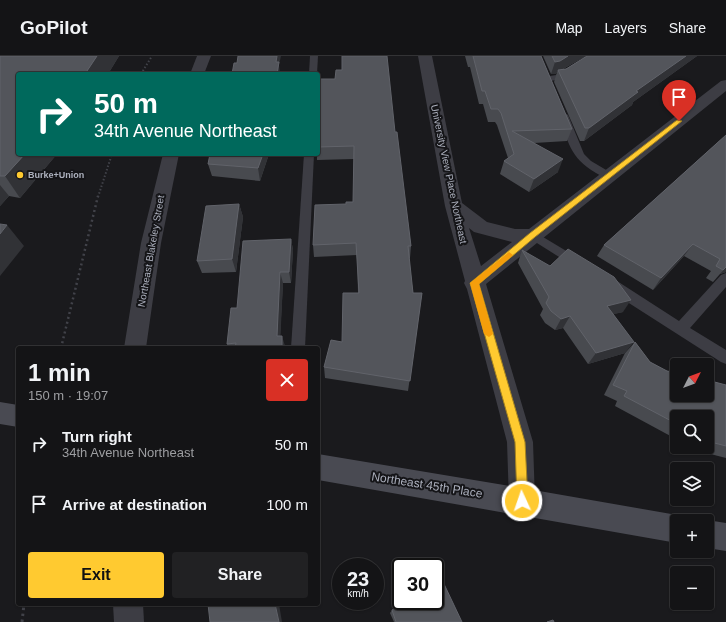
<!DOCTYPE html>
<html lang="en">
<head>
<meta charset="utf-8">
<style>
  :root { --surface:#141416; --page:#212123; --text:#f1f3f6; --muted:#9d9ea1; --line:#333335; --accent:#ffca30 }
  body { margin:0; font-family:Helvetica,sans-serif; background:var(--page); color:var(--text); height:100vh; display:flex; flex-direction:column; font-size:15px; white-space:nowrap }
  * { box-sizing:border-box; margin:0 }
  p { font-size:13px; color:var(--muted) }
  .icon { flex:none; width:22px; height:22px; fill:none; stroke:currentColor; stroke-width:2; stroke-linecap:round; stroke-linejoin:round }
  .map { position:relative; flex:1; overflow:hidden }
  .drawer { position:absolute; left:16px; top:290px; width:304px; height:260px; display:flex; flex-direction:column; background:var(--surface); border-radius:4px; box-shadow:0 1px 3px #0004,0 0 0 1px var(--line) }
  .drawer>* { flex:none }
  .guide { position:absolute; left:16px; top:16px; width:304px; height:84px; border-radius:4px; box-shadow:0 1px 3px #0004,0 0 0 1px var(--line); background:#00695c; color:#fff; overflow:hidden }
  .needle { width:26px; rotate:48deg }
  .controls { position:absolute; left:670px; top:302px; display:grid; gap:8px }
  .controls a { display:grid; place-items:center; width:44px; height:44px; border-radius:4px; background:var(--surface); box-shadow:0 1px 3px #0004,0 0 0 1px var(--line); font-size:20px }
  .speed { position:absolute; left:332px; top:502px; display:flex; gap:8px; font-size:20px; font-weight:700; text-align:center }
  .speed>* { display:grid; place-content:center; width:52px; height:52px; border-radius:50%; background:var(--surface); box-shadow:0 1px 3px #0004,0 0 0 1px var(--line); line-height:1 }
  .speed small { font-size:10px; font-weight:400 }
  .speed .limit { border:2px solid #111; border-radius:6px; background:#fff; color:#111 }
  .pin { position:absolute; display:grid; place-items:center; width:34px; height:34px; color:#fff; margin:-41px -17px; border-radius:50% 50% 50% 0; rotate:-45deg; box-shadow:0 0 4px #0007 }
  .pin .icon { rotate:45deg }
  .me { position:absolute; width:44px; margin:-22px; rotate:357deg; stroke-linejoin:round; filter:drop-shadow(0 0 3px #0008) }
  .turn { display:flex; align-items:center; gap:14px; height:84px; padding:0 12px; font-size:18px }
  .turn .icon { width:52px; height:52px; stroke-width:2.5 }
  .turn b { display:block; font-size:28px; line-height:34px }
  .round { display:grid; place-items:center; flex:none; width:42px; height:42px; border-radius:4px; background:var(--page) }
  .summary { display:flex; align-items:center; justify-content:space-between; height:68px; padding:0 12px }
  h1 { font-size:24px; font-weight:700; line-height:30px }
  .button { display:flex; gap:8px; margin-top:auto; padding:8px 12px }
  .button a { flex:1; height:46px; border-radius:4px; background:var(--accent); color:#111; font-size:16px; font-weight:700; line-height:46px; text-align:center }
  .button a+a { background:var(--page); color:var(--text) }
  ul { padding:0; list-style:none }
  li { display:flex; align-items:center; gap:12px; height:60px; padding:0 12px }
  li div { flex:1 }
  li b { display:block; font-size:15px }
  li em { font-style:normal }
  header { display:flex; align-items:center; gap:24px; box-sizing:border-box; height:56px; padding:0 20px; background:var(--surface); border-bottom:1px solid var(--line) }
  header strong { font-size:19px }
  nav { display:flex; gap:22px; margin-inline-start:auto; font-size:14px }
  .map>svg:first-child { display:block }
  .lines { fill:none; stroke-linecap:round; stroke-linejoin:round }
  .path-far2 { stroke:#414249; stroke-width:2; stroke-dasharray:1.5 2; stroke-linecap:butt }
  .path-far1 { stroke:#414249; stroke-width:2.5; stroke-dasharray:2 3; stroke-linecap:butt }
  .path { stroke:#414249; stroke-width:3; stroke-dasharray:2.5 3.5; stroke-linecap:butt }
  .lane { fill:#3d3d44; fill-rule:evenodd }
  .street { fill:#3d3d44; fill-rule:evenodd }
  .secondary { fill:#494a52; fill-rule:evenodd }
  .wall { fill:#484a4f }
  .shaded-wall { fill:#313236 }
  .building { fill:#53555b; stroke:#61636a }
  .route { fill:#ffca30; stroke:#a6831f }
  .slow { fill:#f59e0b }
  .poi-dot { fill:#ffca30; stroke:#151518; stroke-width:1.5 }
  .labels { text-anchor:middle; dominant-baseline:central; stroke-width:4; stroke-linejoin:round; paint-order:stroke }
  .far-poi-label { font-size:9px; font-weight:bold; fill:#acb0bd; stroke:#151518; text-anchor:start }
  .street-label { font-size:10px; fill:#acb0bd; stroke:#151518 }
  .near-street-label { font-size:12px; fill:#acb0bd; stroke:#151518 }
</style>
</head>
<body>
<header>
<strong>GoPilot</strong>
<nav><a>Map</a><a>Layers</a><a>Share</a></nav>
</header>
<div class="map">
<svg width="726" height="566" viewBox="0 0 726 566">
  <rect width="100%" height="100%" fill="#1a1a1d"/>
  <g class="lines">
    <!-- path-far2 -->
    <g class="path-far2">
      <polyline points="141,18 152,0"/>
      <polyline points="98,141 112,98"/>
    </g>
    <!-- path-far1 -->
    <polyline class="path-far1" points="61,292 98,140"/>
    <!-- path -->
    <polyline class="path" points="22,566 24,548"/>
    <!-- lane -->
    <g class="lane">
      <polygon points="310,0 318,0 317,18 309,18"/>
      <path d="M 589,0 L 599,0 C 591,9 552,32 542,23 L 544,21 L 556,19 Z"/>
      <path d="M 563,56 L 568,59 L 584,98 L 591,105 L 613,118 L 614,120 L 613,122 C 606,124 602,120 596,117 C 569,101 569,86 558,59 Z"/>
      <polygon points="304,98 314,98 305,292 291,292"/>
      <polygon points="533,175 583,205 585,208 583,211 579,213 575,211 529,182 527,179 529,176"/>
      <polygon points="726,217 726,231 690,272 726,294 726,308 721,306 607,233 606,229 607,225 612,224 617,225 679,265 721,219"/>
    </g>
    <!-- street -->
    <g class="street">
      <polygon points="197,0 211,0 204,18 190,18"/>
      <path d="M 418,0 L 432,0 L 462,147 L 487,166 L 515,173 L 529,173 L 721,25 L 726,24 L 726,35 L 486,228 L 533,386 L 535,445 L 532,455 L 522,458 L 512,455 L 509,445 L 507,386 L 467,233 L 464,227 L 465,225 L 445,150 ZM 469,172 L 474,176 L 512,186 L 481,210 Z"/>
      <polygon points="163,98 179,98 161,187 146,292 124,292 141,187"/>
      <polygon points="113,548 143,548 144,566 114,566"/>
    </g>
    <!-- secondary -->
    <g class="secondary">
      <polygon points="0,346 18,349 18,371 0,368"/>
      <polygon points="318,398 522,432 677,459 687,463 688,465 677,465 677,487 318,424"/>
      <polygon points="707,464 726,467 726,495 707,492 707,465 705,465"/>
    </g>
  </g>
  <!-- wall -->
  <g class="wall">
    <polygon points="0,0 119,0 108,18 18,18 18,98 57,98 20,142 9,140 0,150"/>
    <polygon points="465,0 541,0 572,73 567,85 534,87 558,116 529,136 500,118 504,105 508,102 497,69 495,66 488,66 483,48 479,48 470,11 468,11"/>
    <polygon points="543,0 586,0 563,13 566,13 587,0 697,0 633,46 632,49 584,85 580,85 554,26 557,16 555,18 551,18"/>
    <polygon points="318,23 395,76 411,190 410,202 409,202 413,237 422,237 408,335 325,322 324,311 342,286 358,237 357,199 314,201 313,189 346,148 353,146 354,103 317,104 317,98 318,98"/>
    <polygon points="726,79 726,216 720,218 713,226 706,222 711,215 684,200 653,234 597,200 604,189"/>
    <polygon points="210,98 269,98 260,125 212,120 208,108"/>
    <polygon points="239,148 243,161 236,216 202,217 197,205"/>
    <polygon points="291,183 293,194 291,227 283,227 280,280 285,290 284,292 228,292 227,288 237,252"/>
    <polygon points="522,194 623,256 613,258 625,297 588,308 563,272 555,274 545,267 540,259 543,253 518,207"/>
    <polygon points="635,286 650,306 667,315 726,329 726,402 683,391 707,391 707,361 677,361 677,389 676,383 615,350 617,345 604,339 625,297"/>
    <polygon points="392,554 462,566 394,566 390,557"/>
  </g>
  <!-- shaded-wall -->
  <g class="shaded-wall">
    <polygon points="97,0 119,0 108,18 85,18"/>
    <polygon points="277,0 281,0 279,9 280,18 277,18 276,6"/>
    <polygon points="568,0 586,0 559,15 558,14 557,16 555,18 551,18 555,6"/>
    <polygon points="686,0 697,0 633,46 632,49 584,85 589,72 636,35"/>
    <polygon points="25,98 57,98 20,142 5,120"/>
    <polygon points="263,98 269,98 260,125 258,112"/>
    <polygon points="563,103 558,116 529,136 534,123"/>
    <polygon points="0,129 9,140 0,150"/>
    <polygon points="239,148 243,161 236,216 232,203"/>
    <polygon points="7,169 24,190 0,220 0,178"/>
    <polygon points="291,183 293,194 291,227 289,216"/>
    <polygon points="693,188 684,200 653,234 661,222"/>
    <polygon points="726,211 726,216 720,218 713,226"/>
    <polygon points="280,216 283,227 280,290 277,280"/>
    <polygon points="631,244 623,256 599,262 607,250"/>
    <polygon points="570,260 563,272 555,274 561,263"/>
    <polygon points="282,280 285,290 284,292 282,292"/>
    <polygon points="634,286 625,297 588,308 596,297"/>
    <polygon points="275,548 279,548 282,566 279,566"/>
  </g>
  <!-- building -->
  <g class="building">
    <polygon points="0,0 97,0 85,18 18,18 18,98 25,98 5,120 0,120"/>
    <polygon points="238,0 277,0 276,6 279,6 277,18 232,18 234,7 237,7"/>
    <polygon points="342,0 387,0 395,76 397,76 411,190 408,190 413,237 422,237 410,325 324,311 331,284 342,286 343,237 359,237 356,187 313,189 315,149 346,148 346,146 353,146 354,90 318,91 318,23 335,23 336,14 342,14"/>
    <polygon points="473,0 541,0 572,73 512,75 563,103 534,123 504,105 514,98 501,57 498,53 491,53 485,35 482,35"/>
    <polygon points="552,0 568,0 560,5 555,6"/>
    <polygon points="587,0 686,0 636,35 638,36 589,72 585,72 558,14 566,13"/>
    <polygon points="726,79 726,211 723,214 716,210 720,203 693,188 661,222 604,189"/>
    <polygon points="210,98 263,98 258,112 208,108"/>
    <polygon points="239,148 232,203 197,205 206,150"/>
    <polygon points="0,168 7,169 0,178"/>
    <polygon points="291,183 289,216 280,216 277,280 282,280 282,292 235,292 236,287 227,288 231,252 237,252 243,185"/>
    <polygon points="568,193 614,221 631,244 607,250 634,286 596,297 570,260 561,263 551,255 546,247 549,241 522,194 550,210"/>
    <polygon points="635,286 650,306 667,315 677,317 677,339 707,339 707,324 726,329 726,390 707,385 707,361 677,361 677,368 624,340 627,335 613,329"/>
    <polygon points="444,528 462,566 396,566 392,554 410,545 435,545 435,532"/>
    <polygon points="208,548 275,548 279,566 210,566"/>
    <polygon points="553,564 554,566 547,566"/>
  </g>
  <!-- route -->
  <polygon class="route" points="677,64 682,65 535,181 479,228 525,386 528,445 526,449 522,450 518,449 517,445 515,386 470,227 530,177"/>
  <!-- slow -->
  <polygon class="slow" points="509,196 513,199 511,201 479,228 493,278 489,281 484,278 470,227"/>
  <!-- markers -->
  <circle class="poi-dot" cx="20" cy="119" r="4"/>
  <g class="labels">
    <!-- far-poi labels -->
    <g class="far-poi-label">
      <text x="28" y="119">Burke+Union</text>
    </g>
    <!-- street labels -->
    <g class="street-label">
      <text transform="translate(449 118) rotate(78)">University View Place Northeast</text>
      <text transform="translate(151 195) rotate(-80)">Northeast Blakeley Street</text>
    </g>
    <!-- near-street labels -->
    <g class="near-street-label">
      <text transform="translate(427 429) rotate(9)">Northeast 45th Place</text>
    </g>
  </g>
</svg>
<div class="controls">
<a><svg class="needle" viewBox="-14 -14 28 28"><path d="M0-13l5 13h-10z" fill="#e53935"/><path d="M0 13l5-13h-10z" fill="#9d9ea1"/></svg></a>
<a><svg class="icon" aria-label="search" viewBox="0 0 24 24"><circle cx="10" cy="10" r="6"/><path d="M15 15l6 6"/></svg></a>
<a><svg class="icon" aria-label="layers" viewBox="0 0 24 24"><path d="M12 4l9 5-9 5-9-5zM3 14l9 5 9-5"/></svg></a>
<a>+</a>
<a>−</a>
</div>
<div class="speed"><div>23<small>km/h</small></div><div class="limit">30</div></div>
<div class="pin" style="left:679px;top:65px;background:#d93025"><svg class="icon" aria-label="arrive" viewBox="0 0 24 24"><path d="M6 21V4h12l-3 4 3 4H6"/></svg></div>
<svg class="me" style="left:522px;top:445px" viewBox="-20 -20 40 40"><circle r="17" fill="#ffca30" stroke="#fff" stroke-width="3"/><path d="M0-11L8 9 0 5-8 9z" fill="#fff"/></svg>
<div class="guide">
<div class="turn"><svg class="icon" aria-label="right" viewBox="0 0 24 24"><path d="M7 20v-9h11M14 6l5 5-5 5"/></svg><div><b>50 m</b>34th Avenue Northeast</div></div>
</div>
<section class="drawer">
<div class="summary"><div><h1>1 min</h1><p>150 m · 19:07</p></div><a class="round" style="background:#d93025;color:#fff"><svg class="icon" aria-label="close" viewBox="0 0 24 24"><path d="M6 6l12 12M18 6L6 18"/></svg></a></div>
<ul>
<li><svg class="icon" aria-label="right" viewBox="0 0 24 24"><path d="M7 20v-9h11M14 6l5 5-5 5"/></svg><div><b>Turn right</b><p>34th Avenue Northeast</p></div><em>50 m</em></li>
<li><svg class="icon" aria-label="arrive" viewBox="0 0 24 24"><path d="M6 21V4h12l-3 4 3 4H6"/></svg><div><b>Arrive at destination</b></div><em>100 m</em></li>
</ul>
<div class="button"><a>Exit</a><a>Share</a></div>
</section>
</div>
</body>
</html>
